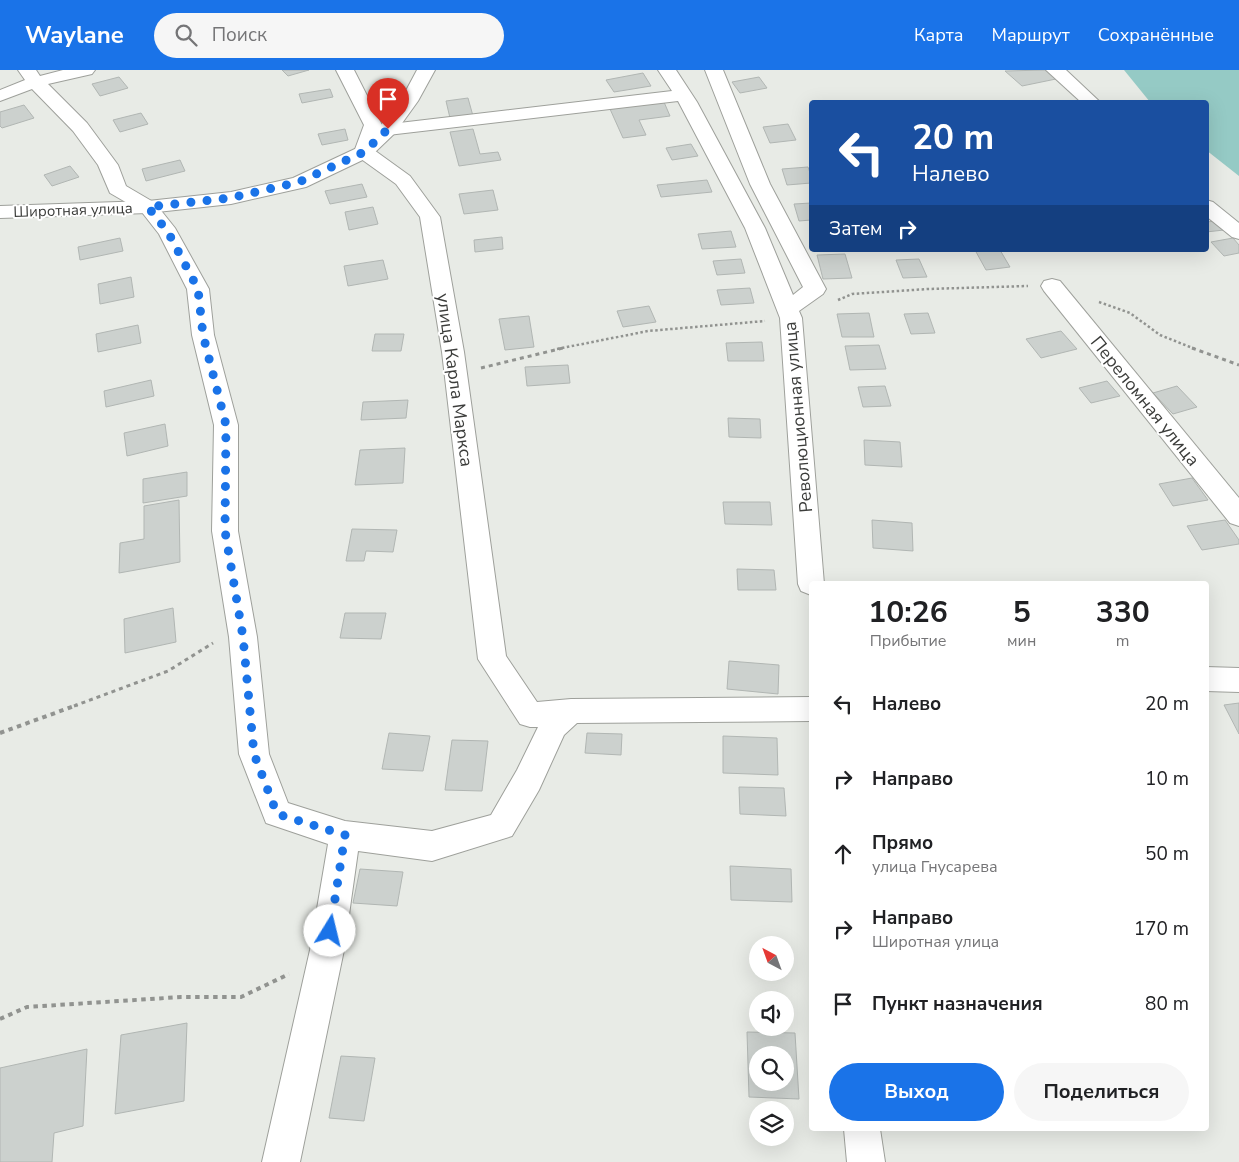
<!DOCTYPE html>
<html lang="ru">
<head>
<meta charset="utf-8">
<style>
  :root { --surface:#fff; --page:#f6f6f6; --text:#202124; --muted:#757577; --accent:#1a73e8 }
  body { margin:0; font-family:"Nunito Sans",sans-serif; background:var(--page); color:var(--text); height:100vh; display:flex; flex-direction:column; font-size:19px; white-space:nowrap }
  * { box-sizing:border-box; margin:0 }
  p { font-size:16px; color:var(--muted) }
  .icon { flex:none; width:28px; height:28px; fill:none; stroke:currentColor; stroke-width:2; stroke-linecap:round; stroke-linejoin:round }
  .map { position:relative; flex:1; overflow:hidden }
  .sheet { position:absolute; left:809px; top:511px; width:400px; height:550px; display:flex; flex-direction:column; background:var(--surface); border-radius:5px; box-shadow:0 5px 20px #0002 }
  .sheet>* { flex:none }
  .hud { position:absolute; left:809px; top:30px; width:400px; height:152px; border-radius:5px; box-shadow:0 5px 20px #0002; background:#1a4fa0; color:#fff; overflow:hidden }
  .needle { width:32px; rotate:319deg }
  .tools { position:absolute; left:749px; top:866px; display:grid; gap:10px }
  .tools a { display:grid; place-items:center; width:45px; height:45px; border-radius:50%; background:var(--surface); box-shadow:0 5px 20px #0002; font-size:25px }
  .pin { position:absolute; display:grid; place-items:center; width:42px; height:42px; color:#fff; margin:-51px -21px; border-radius:50% 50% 50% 0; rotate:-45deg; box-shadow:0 0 5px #0007 }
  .pin .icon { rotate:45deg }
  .me { position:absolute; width:55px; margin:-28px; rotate:9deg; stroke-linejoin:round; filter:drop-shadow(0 0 4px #0008) }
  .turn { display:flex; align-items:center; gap:18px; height:105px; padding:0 20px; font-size:22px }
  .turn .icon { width:65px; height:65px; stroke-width:2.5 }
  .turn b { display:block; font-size:35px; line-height:42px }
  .then { display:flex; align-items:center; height:48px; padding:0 20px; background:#0003; gap:10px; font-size:19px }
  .eta { display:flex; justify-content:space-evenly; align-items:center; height:85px; text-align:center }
  .eta b { font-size:30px; font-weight:700; line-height:35px }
  .button { display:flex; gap:10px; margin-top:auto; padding:10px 20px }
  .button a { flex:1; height:58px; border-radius:30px; background:var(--accent); color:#fff; font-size:20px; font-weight:700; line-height:58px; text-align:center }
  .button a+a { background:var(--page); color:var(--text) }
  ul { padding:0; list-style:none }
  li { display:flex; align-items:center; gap:15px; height:75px; padding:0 20px }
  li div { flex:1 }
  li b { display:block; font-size:19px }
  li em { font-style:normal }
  header { display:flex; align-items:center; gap:30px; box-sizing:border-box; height:70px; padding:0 25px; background:var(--accent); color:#fff }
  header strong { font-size:24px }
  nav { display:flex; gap:28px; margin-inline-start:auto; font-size:18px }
  .search { width:350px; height:45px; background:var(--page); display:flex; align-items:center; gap:12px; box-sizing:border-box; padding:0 18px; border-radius:28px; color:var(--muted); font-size:19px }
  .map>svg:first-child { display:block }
  .water { fill:#95cac5 }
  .building { fill:#ccd1ce; stroke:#b1b6b3; fill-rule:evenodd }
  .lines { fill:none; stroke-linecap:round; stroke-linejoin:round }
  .minor-casing { stroke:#9ea09b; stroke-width:2 }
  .major-casing { stroke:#9ea09b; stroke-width:2 }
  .path-far2 { stroke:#919390; stroke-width:2.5; stroke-dasharray:2.5 2.5; stroke-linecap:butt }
  .path-far1 { stroke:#919390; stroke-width:3; stroke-dasharray:4 4; stroke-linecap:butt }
  .path { stroke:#919390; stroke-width:4; stroke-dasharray:4.5 4.5; stroke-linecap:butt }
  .minor { fill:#fff; fill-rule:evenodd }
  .major { fill:#fff; fill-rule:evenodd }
  .route { stroke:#1a73e8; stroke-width:9; stroke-dasharray:0 16.2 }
  .labels { text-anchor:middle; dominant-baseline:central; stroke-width:4; stroke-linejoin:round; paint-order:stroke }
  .far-street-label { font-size:15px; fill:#3c3d3b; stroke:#fff }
  .street-label { font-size:18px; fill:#3c3d3b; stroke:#fff }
</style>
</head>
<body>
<header>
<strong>Waylane</strong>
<div class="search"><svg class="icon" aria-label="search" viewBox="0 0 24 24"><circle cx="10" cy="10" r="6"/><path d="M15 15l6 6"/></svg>Поиск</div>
<nav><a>Карта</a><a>Маршрут</a><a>Сохранённые</a></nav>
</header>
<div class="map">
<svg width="1239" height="1092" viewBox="0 0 1239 1092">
  <rect width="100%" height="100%" fill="#e8ebe6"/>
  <!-- water -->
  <polygon class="water" points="1124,0 1239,0 1239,106 1206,80 1206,32 1150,32"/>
  <!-- building -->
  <g class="building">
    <polygon points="282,0 309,0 288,6"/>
    <polygon points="1046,0 1056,9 1022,16 1005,1"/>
    <polygon points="643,3 651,16 614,22 606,10"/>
    <polygon points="119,7 128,18 100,26 92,14"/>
    <polygon points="759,7 767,18 740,23 732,12"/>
    <polygon points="330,19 333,27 302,33 299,24"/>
    <polygon points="468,28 473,46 450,48 446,31"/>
    <polygon points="664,32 670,46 639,50 646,65 623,68 610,39"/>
    <polygon points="24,35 34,48 2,58 0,56 0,42"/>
    <polygon points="141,43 148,54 120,62 113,50"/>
    <polygon points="788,54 796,70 770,73 763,57"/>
    <polygon points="345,59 348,70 322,75 318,64"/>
    <polygon points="473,59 480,84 498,82 501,90 459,96 450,62"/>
    <polygon points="691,74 698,86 672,90 666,78"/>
    <polygon points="180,90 185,101 146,111 142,99"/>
    <polygon points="70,96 79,107 52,116 44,105"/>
    <polygon points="808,97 811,106 811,113 787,115 782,99"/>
    <polygon points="707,110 712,122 661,127 657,115"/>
    <polygon points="362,114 367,127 330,134 325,121"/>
    <polygon points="493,120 498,140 464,144 459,124"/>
    <polygon points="811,133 811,150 799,151 794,134"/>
    <polygon points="373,137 378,154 349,160 345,142"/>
    <polygon points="1217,151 1224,160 1206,162 1206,152"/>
    <polygon points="731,161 736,177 702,179 698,164"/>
    <polygon points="502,167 503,179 475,182 474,170"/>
    <polygon points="120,168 123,181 80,190 78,177"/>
    <polygon points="1233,168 1239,175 1239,183 1224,186 1211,172"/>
    <polygon points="975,180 1000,180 1010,197 986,200"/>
    <polygon points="845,184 852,208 823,209 817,185"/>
    <polygon points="741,189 745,203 717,205 713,191"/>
    <polygon points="919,189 927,207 903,208 896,190"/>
    <polygon points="383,190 388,209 348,216 344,196"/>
    <polygon points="131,207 134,227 100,234 98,214"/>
    <polygon points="750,218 754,233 721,235 717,220"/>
    <polygon points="649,236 656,252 623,257 617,241"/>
    <polygon points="869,243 874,267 842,267 837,244"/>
    <polygon points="928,243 935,263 911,264 904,244"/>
    <polygon points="529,246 534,277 505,280 499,249"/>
    <polygon points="138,255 141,273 98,282 96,264"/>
    <polygon points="1061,261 1077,279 1041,288 1026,269"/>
    <polygon points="375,264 404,264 401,281 372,281"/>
    <polygon points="762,272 764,291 728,291 726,273"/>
    <polygon points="879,275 886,299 850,300 845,276"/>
    <polygon points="568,295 570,313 527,316 525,297"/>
    <polygon points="151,310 154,326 106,337 104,321"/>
    <polygon points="1107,311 1120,326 1091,333 1079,318"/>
    <polygon points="885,316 891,336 863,337 858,317"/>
    <polygon points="1177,316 1197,337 1173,344 1153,323"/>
    <polygon points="408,330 406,348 361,350 363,332"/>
    <polygon points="728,348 760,349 761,368 729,367"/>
    <polygon points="165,354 168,376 127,386 124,363"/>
    <polygon points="864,370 900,372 902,397 865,395"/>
    <polygon points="405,378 403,413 355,415 360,380"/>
    <polygon points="187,402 187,426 143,433 143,409"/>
    <polygon points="1192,408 1208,430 1173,436 1159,414"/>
    <polygon points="179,430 180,492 119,503 120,473 144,469 144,436"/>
    <polygon points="723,432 770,432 772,455 725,454"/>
    <polygon points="872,450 912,453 913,481 873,478"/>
    <polygon points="1225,450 1239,470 1239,474 1202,480 1187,456"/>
    <polygon points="352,459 397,460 393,482 366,481 364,491 346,491"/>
    <polygon points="737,499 774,500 776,520 738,520"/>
    <polygon points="173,538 176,572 125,583 124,549"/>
    <polygon points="345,543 386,543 381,569 340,568"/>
    <polygon points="729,591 779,595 778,624 727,619"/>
    <polygon points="1239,633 1239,664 1224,635"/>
    <polygon points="389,663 430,666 423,701 382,699"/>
    <polygon points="587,663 622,664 621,685 585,683"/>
    <polygon points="723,666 777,668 778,705 723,703"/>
    <polygon points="452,670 488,671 482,721 445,720"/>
    <polygon points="739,717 784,718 786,746 740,744"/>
    <polygon points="730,796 791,799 792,832 731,830"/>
    <polygon points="360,799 403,802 397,836 353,833"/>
    <polygon points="187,953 184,1031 115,1044 121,965"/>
    <path d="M 747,962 L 795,963 L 799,1029 L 749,1027 ZM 758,985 L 785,985 L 785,1012 L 758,1012 Z"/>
    <polygon points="87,979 83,1056 54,1063 52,1092 0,1092 0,998"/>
    <polygon points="341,986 375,988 364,1051 329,1048"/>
  </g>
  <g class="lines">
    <defs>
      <g id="minor">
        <polygon points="18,0 36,0 40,6 63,0 95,0 92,4 48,14 87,53 118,95 126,116 155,133 175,158 209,219 214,265 238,355 238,461 257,567 269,684 288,733 345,751 432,761 491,745 517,700 538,657 530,657 520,654 478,589 442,282 420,147 396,114 357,86 354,82 364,55 336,0 354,0 382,55 672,21 658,0 676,0 697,32 765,158 793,225 803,217 750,114 705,0 723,0 770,114 826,219 823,224 799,241 802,248 824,514 811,514 811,525 801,521 798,514 780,248 745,158 678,31 388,65 380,61 374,80 410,106 440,147 464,282 506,586 537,632 571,629 811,627 811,651 577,653 564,665 539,720 512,766 432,791 358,781 344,880 300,1092 262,1092 310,880 328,774 266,753 239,684 229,567 212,461 214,355 192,265 187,219 159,164 141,141 110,123 98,95 73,61 32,19 0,31 0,20 25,10"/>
        <polygon points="1046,0 1066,0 1100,32 1081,32"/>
        <polygon points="1206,130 1213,132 1239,153 1239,169 1232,167 1206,146"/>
        <polygon points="1052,209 1060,211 1239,428 1239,456 1230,453 1044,221 1041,216 1044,211"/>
        <polygon points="1206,597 1239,598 1239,622 1206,621"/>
        <polygon points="844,1059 880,1059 885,1092 847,1092"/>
      </g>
      <polygon id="major" points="417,0 435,0 418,31 395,63 371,86 306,117 231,134 148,143 0,148 0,136 148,131 231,122 293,108 357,78 381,55 401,30"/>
    </defs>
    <!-- minor casing -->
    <use href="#minor" class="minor-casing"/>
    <!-- major casing -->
    <use href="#major" class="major-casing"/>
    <!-- path-far2 -->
    <g class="path-far2">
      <polyline points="838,230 852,224 928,219 1028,216"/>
      <polyline points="1099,232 1130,243 1160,265 1195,279"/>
      <polyline points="557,279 648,261 765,251"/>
    </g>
    <!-- path-far1 -->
    <g class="path-far1">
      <polyline points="1192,278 1239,295"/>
      <polyline points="481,298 563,278"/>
      <polyline points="74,636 168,601 213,573"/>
    </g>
    <!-- path -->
    <g class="path">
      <polyline points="0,663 77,635"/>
      <polyline points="0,949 27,937 181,927 241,927 289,904"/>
    </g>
    <!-- minor -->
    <use href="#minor" class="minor"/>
    <!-- major -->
    <use href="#major" class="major"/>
  </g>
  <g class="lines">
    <!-- route -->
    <polyline class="route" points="330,861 345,765 277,744 254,684 243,567 225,461 226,355 203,265 198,219 168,162 148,137 230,128 299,112 364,82 388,59"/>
  </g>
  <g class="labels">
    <!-- far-street labels -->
    <g class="far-street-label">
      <text transform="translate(73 140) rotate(-2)">Широтная улица</text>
    </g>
    <!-- street labels -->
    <g class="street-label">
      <text transform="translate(455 310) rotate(82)">улица Карла Маркса</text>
      <text transform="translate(1145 331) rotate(51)">Переломная улица</text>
      <text transform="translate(798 347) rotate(-95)">Революционная улица</text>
    </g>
  </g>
</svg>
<div class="tools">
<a><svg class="needle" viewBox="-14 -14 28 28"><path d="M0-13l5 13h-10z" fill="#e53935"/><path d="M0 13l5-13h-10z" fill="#757577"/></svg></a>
<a><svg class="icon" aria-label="sound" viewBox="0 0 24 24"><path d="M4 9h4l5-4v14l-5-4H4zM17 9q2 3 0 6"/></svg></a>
<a><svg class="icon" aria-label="search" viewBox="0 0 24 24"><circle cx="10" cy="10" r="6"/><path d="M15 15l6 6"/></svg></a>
<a><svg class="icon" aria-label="layers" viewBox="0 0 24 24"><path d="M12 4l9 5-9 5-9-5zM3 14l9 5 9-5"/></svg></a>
</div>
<div class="pin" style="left:388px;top:59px;background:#d93025"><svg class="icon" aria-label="arrive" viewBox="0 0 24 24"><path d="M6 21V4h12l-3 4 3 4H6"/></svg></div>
<svg class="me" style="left:330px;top:861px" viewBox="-20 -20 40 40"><circle r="19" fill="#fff"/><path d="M0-13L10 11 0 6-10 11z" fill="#1a73e8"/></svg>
<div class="hud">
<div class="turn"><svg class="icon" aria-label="left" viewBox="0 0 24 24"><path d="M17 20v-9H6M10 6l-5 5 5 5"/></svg><div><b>20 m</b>Налево</div></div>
<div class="then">Затем<svg class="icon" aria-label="right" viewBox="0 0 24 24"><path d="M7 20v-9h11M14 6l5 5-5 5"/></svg></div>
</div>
<section class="sheet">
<div class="eta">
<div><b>10:26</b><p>Прибытие</p></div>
<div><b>5</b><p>мин</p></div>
<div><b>330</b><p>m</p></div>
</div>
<ul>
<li><svg class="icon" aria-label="left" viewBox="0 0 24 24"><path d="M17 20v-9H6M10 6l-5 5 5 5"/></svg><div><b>Налево</b></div><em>20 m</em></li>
<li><svg class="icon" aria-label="right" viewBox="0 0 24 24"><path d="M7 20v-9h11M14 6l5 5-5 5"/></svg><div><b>Направо</b></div><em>10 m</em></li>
<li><svg class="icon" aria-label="ahead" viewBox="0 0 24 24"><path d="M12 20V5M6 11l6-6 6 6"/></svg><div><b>Прямо</b><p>улица Гнусарева</p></div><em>50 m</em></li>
<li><svg class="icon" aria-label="right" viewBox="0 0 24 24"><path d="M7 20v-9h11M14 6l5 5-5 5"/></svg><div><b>Направо</b><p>Широтная улица</p></div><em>170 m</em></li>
<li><svg class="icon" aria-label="arrive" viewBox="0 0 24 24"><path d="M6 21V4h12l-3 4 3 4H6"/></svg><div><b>Пункт назначения</b></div><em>80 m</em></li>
</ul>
<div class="button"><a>Выход</a><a>Поделиться</a></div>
</section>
</div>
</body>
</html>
